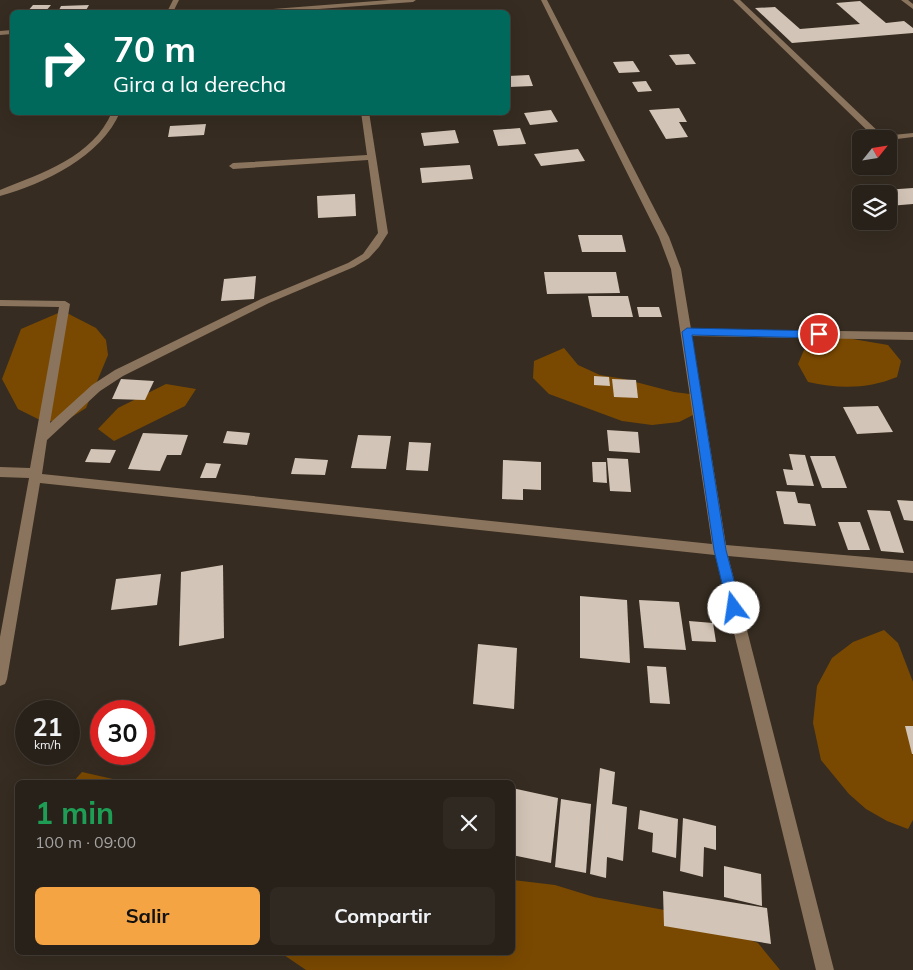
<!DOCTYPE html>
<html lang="es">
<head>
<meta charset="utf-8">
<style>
  :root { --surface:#282119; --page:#302922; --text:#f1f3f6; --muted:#a5a3a2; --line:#443e38; --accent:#f4a443 }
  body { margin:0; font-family:Mulish,sans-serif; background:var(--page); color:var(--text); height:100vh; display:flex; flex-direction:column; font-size:19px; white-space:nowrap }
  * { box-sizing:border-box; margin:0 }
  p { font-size:16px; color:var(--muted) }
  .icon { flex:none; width:28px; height:28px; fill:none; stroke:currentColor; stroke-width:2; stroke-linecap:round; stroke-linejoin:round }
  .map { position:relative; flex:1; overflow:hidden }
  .panel { position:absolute; left:15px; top:780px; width:500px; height:175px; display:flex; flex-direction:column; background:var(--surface); border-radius:8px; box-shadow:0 5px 20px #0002,0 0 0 1px var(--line) }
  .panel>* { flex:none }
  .banner { position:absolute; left:10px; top:10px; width:500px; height:105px; border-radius:8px; box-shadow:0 5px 20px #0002,0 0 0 1px var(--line); background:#00695c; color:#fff; overflow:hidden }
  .needle { width:32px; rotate:60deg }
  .fabs { position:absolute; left:852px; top:130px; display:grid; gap:10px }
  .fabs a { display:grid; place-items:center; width:45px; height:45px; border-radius:8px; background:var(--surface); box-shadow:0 5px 20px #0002,0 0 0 1px var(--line); font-size:25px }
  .speed { position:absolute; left:15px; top:700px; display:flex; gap:10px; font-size:25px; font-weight:700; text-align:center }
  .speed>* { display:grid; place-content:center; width:65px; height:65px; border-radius:50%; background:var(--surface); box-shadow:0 5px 20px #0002,0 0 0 1px var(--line); line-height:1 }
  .speed small { font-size:12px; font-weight:400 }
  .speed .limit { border:8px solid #d22; background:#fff; color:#111 }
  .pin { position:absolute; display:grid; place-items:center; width:42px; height:42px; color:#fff; margin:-21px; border:2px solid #fff; border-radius:50%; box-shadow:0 1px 5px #0007 }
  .me { position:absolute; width:55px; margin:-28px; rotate:346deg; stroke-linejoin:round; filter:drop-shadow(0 0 4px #0008) }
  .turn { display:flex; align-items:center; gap:18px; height:105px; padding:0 20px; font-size:22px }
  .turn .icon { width:65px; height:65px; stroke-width:2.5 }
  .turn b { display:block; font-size:35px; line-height:42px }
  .round { display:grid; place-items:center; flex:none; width:52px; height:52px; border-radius:8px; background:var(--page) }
  .summary { display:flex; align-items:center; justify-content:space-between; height:85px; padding:0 20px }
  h1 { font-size:30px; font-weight:700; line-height:38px; color:#1e9e55 }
  .action { display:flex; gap:10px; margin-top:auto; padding:10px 20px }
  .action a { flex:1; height:58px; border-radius:8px; background:var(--accent); color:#111; font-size:20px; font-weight:700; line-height:58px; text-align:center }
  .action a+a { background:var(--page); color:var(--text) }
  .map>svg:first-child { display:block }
  .forest { fill:#7a4901 }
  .building { fill:#d2c4b6 }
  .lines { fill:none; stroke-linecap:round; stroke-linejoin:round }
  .minor { fill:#8b745d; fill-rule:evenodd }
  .route { fill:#1a73e8; stroke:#114b97 }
</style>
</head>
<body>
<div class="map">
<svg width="913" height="970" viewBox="0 0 913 970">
  <rect width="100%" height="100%" fill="#362c21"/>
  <!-- forest -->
  <g class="forest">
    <polygon points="63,311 96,328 106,340 108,355 86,408 62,423 38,419 18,409 2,379 21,329"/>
    <path d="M 841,337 L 888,345 L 901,361 L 897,377 C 868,389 839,389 808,382 L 798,364 L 804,350 L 821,342 Z"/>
    <polygon points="564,348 578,365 600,375 624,379 674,392 698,395 697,413 679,422 652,425 622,421 549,394 533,378 534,361"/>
    <polygon points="166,384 196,389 185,406 114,441 98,429 118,408"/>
    <polygon points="884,630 898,643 913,682 913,820 908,829 887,821 866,809 849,794 821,760 813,723 817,686 832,658 853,642"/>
    <polygon points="82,772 126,782 73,782"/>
    <polygon points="513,880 555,885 594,897 675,912 758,943 780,970 306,970 281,953 512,952"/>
  </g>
  <!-- building -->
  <g class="building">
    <polygon points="860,1 886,23 904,21 913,28 913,33 792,43 755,8 775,7 800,29 860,24 836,3"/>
    <polygon points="33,5 51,5 45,12 27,12"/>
    <polygon points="89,5 85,12 58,12 61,6"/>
    <polygon points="689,54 696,64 676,65 669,55"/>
    <polygon points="633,61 640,72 619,73 613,62"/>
    <polygon points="529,75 533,86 509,87 508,76"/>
    <polygon points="646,81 652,91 638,92 632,82"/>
    <polygon points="679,108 687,122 679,122 688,137 666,139 649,110"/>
    <polygon points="551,110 558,122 530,125 524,113"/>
    <polygon points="206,124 204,135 168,137 170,126"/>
    <polygon points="520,128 526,144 498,146 493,130"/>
    <polygon points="455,130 459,143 424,146 421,133"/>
    <polygon points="578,149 585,161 541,166 534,154"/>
    <polygon points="470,165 473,179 422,183 420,168"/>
    <polygon points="913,188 913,204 889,206 889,194 873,194 871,191"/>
    <polygon points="355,194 356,216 318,218 317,196"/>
    <polygon points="578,235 622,235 626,252 582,252"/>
    <polygon points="544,272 616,272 620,293 547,294"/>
    <polygon points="256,276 254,299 221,301 224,279"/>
    <polygon points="588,296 628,296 633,317 592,317"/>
    <polygon points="637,307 659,307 662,317 639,317"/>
    <polygon points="594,376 609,377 610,386 594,385"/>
    <polygon points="121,379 154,381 145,400 112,399"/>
    <polygon points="612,379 636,380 638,398 614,397"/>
    <polygon points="878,406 893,432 857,434 843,407"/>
    <polygon points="607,430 638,432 640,453 609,451"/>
    <polygon points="227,431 250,433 247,445 223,443"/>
    <polygon points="143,433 188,435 181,455 167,455 160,471 128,469"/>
    <polygon points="358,435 391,436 386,469 351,468"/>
    <polygon points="409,442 431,443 428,471 406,470"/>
    <polygon points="91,449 116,450 110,463 85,462"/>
    <polygon points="789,454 805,455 814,486 787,485 783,469 793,470"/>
    <polygon points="810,456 835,456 847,488 822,488"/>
    <polygon points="295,458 328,460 325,475 291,474"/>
    <polygon points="607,458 628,459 631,492 610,491"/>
    <polygon points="503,460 541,462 541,490 523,489 523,500 502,499"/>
    <polygon points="592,462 606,462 607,483 593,482"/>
    <polygon points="206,463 221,464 216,478 200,478"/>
    <polygon points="776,491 795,492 798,503 810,504 816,526 784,524"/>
    <polygon points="897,500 913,501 913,521 904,520"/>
    <polygon points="867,510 890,511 904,553 881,551"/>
    <polygon points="838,522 860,522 870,550 848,550"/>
    <polygon points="223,565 224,638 179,646 181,572"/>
    <polygon points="161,574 157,605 111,610 116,579"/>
    <polygon points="580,596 627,600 630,663 580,658"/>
    <polygon points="639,600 679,602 686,650 644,648"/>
    <polygon points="689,621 713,623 716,642 692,641"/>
    <polygon points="478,644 517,648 514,709 473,704"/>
    <polygon points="647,666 666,667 670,704 650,703"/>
    <polygon points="905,726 913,726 913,754 912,754"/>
    <polygon points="600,768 615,772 612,804 627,807 623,861 607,857 606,878 590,874"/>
    <polygon points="512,788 558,798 551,863 512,855"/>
    <polygon points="561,799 591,804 586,873 555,867"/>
    <polygon points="640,810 678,819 676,858 652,852 653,833 638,829"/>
    <polygon points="683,818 716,826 716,850 704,847 703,877 680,871"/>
    <polygon points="724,866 761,874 762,906 724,897"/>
    <polygon points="663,891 767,908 771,944 664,926"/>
  </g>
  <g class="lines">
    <!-- minor -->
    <g class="minor">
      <polygon points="173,0 179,0 173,12 167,12"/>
      <polygon points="389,0 416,0 413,2 278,12 257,12 260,10"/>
      <polygon points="541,0 547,0 669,237 681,269 691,329 913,332 913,340 692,336 726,545 913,561 913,573 728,556 834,970 816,970 715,555 40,483 7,679 5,684 0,686 0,637 29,478 0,477 0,467 30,468 59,307 0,306 0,300 65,301 70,304 50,423 92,385 115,370 261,299 348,263 363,254 378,233 368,160 233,169 229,166 233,163 367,155 361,112 369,112 388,233 379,247 369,258 354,267 269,303 123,376 100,391 47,440 42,474 712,544 671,269 659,237"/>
      <polygon points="733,0 740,0 883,136 913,133 913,137 889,140 889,139 876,139"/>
      <polygon points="901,0 908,0 913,4 913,9"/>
      <polygon points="12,30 12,34 0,35 0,31"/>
      <path d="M 112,112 L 120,112 C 102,156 44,184 0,196 L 0,190 C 42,173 93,157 112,112 Z"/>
    </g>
  </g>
  <!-- route -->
  <polygon class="route" points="687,328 819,331 824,334 819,338 692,335 726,550 741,608 739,612 734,613 730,612 728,608 714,550 682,332"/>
</svg>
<div class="fabs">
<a><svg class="needle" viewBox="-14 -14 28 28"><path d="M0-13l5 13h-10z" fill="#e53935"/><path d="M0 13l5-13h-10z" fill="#a5a3a2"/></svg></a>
<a><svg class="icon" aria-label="layers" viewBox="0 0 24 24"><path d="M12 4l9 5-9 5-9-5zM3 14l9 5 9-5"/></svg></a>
</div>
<div class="speed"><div>21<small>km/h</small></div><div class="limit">30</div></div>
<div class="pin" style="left:819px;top:334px;background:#d93025"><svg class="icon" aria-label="arrive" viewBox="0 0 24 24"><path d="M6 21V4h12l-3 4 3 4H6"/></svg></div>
<svg class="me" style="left:734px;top:608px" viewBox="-20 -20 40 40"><circle r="19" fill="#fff"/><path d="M0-13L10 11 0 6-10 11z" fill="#1a73e8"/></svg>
<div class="banner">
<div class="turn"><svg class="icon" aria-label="right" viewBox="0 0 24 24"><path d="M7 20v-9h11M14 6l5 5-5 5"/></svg><div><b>70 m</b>Gira a la derecha</div></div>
</div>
<section class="panel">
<div class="summary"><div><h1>1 min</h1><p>100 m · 09:00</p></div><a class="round"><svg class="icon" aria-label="close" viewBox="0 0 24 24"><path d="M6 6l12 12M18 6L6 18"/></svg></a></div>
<div class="action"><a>Salir</a><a>Compartir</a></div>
</section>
</div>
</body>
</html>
